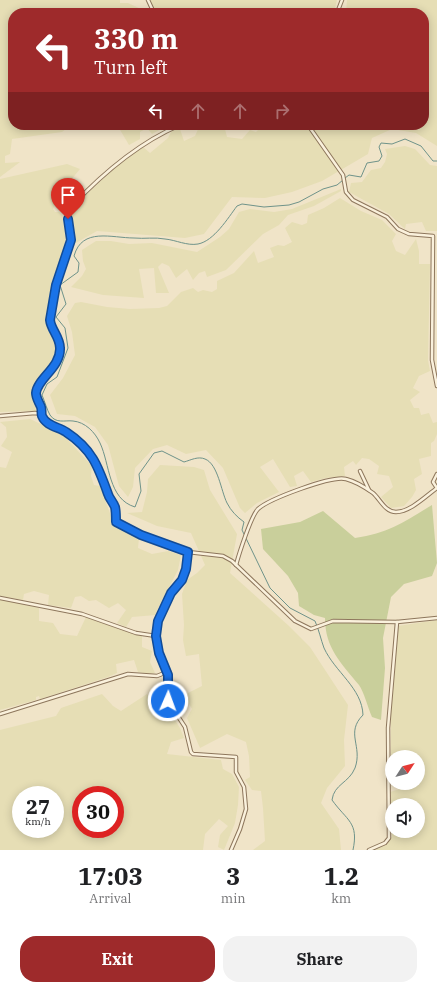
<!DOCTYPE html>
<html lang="en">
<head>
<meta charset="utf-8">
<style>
  :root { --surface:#fff; --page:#f2f2f2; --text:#202124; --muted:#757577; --accent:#9e2a2b }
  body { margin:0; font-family:"IBM Plex Serif",serif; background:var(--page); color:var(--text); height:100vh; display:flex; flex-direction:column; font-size:15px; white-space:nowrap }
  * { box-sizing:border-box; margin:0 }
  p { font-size:13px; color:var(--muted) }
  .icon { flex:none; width:22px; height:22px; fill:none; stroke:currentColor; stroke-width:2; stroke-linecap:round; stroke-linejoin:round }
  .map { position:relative; height:850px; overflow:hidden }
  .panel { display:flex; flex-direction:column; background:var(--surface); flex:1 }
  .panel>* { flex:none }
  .banner { position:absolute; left:8px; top:8px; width:421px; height:122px; border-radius:16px; box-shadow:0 2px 10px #0003; background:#9e2a2b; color:#fff; overflow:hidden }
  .needle { width:26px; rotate:54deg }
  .controls { position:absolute; left:385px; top:750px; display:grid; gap:8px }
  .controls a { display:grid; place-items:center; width:40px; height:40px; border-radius:50%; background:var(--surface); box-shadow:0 2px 10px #0003; font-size:20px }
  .speed { position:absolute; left:12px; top:786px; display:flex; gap:8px; font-size:20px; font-weight:700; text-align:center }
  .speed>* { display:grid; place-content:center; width:52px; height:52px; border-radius:50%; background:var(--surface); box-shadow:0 2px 10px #0003; line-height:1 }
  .speed small { font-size:10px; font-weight:400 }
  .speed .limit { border:6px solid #d22; background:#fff; color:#111 }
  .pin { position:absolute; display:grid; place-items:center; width:34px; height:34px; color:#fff; margin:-41px -17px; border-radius:50% 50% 50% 0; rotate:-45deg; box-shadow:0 0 4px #0007 }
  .pin .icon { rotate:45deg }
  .me { position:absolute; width:44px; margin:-22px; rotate:2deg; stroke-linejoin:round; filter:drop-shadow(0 0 3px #0008) }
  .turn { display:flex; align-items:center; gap:14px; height:84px; padding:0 20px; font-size:18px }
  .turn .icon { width:52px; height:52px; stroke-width:2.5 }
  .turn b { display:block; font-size:28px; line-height:34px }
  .lanes { display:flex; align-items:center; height:38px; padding:0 20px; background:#0003; justify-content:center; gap:20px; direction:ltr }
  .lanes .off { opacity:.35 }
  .eta { display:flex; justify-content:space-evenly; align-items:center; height:68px; text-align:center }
  .eta b { font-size:24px; font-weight:800; line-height:28px }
  .action { display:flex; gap:8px; margin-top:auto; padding:8px 20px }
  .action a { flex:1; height:46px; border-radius:16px; background:var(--accent); color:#fff; font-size:16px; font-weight:800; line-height:46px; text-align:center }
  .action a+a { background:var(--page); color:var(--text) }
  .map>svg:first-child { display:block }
  .farmland { fill:#e6deb5; fill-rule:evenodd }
  .green { fill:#c9cf9b }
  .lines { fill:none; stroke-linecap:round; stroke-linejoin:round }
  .stream { stroke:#6f938a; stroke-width:1 }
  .street-casing { stroke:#8d765c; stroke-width:4.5 }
  .street { stroke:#faf1dc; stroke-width:2.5 }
  .route-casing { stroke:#114b97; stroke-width:10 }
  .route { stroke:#1a73e8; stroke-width:7 }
</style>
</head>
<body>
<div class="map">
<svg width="437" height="850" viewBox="0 0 437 850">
  <rect width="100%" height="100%" fill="#f0e4c8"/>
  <!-- farmland -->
  <g class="farmland">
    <polygon points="0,0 120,0 120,3 128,3 141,9 143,13 13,13 13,125 71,125 62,132 12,139 10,154 5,156 5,163 20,162 0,177"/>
    <polygon points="149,0 337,0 334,13 155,13"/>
    <polygon points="347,0 437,0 437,146 416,133 392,129 372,138 368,154 322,181 292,192 265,198 232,197 204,234 185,238 97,231 74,244 67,212 120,163 142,146 150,153 168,138 172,130 180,129 184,141 195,136 200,125 224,125 227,137 242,139 250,130 256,132 263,125 424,125 424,13 346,13"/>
    <polygon points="113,125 157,125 159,130 152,134 147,128 140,132 140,139 129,145 119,128"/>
    <polygon points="405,146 415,149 430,165 437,166 437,231 426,231 422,222 406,224 405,229 389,214 349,192 351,183 362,182 371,170 381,168 385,162 387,154 385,149"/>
    <polygon points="67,164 80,169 70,181 71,184 68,188 61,193 53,209 55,212 59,212 62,215 66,237 63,254 52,281 49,303 46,316 46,320 55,338 56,356 51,365 36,383 33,389 36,411 0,412 0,179"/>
    <polygon points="341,189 341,191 314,206 288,215 279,225 263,234 226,270 207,277 205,271 199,273 193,280 187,269 176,278 169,266 162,263 158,267 169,293 156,293 154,268 139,269 144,298 103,295 71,287 82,276 86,269 83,261 82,250 96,241 111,241 129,244 152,243 197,252 220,237 229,229 239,212 250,209 274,212 292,209"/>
    <polygon points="340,198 361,211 382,220 396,234 392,241 396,251 405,255 416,239 419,251 419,264 430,264 428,360 430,371 419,376 413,388 420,392 410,400 414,408 419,408 421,415 429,413 433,423 437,422 437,434 434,441 431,443 431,456 419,459 422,474 414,479 416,490 412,497 404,506 391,508 381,497 393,487 389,476 377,474 379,466 369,459 362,458 356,465 353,461 344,467 345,476 326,478 311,482 303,471 294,476 297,486 290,487 273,459 260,467 279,492 257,503 245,513 240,508 223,468 206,450 186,454 167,445 153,449 135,468 133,487 128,497 119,486 108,445 95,427 75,416 57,414 50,395 63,378 75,355 72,332 67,316 75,303 81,302 107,307 130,309 159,308 167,306 181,292 193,288 198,292 203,290 212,292 217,289 217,281 234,273 254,251 258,263 274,257 270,248 278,245 284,246 292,242 285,228 292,222 302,225 307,223 308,215 324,208"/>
    <polygon points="30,419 62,434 92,466 91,476 94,485 100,486 115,527 139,538 138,548 152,554 168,551 181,555 178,570 157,610 156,615 132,617 126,627 117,623 126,610 118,603 109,608 96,600 89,601 81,596 75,597 71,608 48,605 49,595 34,591 24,594 23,600 0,596 0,467 6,468 12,452 1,446 7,437 6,427 0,422"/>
    <polygon points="160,465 194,467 204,470 210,490 237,534 230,573 289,626 310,647 348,705 344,740 345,766 327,788 321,803 339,829 341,850 253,850 265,841 263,808 261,791 252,790 245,780 250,777 249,756 246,742 227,734 200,748 187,718 192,709 184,695 202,686 199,654 186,656 183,640 184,625 182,594 187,580 197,573 205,565 191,533 157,526 127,513 142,512 147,492 148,479"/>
    <polygon points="0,599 39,608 39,621 53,623 60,634 77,636 86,617 142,636 142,647 152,651 150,662 155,673 149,674 138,672 134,660 116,664 117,673 108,677 40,699 39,696 36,697 36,700 0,710"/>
    <polygon points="437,620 437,850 374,850 392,837 392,831 418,831 418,805 392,805 392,830 390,792 400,789 400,783 418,783 418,757 392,757 391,769 391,705 398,626"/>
    <path d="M 102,694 L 113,706 L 121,711 L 147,694 L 157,708 L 167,708 L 180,728 L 184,738 L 171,742 L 167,754 L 221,760 L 223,769 L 232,774 L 239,787 L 238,805 L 235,823 L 224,850 L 218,847 L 220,835 L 228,826 L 219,819 L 205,834 L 203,850 L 0,850 L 0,730 L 56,716 L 61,708 ZM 21,795 L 55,795 L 55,829 L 21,829 ZM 81,795 L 115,795 L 115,829 L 81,829 Z"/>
  </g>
  <!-- green -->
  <path class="green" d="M 432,505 L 437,563 L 432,576 L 404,584 L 391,597 L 383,638 L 385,668 L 381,720 L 372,717 C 368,708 364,692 359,685 C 341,663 325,648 325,618 L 314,615 L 299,606 L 298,593 L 288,576 L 263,549 L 261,529 L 300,522 L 323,511 L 355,538 C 389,533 404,522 432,505 Z"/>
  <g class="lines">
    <!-- stream -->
    <g class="stream">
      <polyline points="345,178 349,175 361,177 367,163 379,161 382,156 379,147 381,143 392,144 405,139 421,146 433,161 437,161"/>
      <path d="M 343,180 L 337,185 L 323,189 L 299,202 L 289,205 L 264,207 L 242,204 L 237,206 C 228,218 214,241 198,244 C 187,246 176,240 165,239 C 155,237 144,239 134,238 C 112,238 82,227 74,256 L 79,263 L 78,272 L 60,285 L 66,304 L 56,317 L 65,328 L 68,348 L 57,377 L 47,384 L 42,395 C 45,402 47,410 50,415 C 56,424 65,420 73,421 C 85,422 95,432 100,443 C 110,464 108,499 135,507 L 141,491 L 139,474 L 154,453 L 162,451 L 184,462 C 191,460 198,456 205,459 C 218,464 221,491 227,503 C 231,511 237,517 244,522 L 242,530 L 270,588 L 290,608 L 315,621 C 319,630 321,640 324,648 C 335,672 362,688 363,715 C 345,733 363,746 355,768 C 349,783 334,784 332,800 C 347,821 359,822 353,850"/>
    </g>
    <defs>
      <g id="street">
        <polyline points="148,0 154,13"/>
        <polyline points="337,13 342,0"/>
        <polyline points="308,125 343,175 346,192 353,200 387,217 398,229 409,234 433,236 432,360 437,386"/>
        <path d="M 41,414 L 41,409 L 36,391 L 45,377 L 53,370 L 59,355 L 60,348 L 58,339 L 50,325 L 49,320 L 56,285 L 71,240 L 68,219 L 71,207 C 102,174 138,143 180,125"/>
        <polyline points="0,416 35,413 41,414 49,424 65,431 91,453 115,507 116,522 141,535 188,552"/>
        <polyline points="360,471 369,490"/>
        <polyline points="437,474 433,482 437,488"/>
        <path d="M 236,565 C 239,554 251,516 258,509 C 269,499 332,475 346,479 C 354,481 366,488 373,493 C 380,499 385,512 396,512 C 410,512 426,496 437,488"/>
        <polyline points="0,598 82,614 136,633 156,636"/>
        <polyline points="0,714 128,674 157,676 167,672"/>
        <polyline points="231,850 240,829 246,809 244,787 236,772 236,757 193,754 191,752 185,727 168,701 167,672 159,653 156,636 158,621 171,593 181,580 186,569 188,552 223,556 232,561 295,621 311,629 333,621 397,622 437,618"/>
        <polyline points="369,850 385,843 389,838 388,728 397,622"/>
      </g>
    </defs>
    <!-- street casing -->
    <use href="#street" class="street-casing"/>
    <!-- street -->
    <use href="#street" class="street"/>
  </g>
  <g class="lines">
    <defs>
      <path id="route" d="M 68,219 L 71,240 L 56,285 L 50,320 C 51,330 60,337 60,348 C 61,367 37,379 36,393 C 36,398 39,402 41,407 C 42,410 41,413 42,416 C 46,426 59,427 66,432 C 92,449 98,466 108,494 C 109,498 113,502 115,507 C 116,511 116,517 116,522 L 141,535 L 188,552 L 186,569 L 182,580 L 171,593 L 158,621 L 156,636 L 159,653 L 168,675 L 168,701"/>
    </defs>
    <!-- route casing -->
    <use href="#route" class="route-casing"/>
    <!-- route -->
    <use href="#route" class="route"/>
  </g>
</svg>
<div class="controls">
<a><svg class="needle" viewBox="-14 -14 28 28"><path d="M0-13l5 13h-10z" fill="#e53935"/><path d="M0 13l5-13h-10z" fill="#757577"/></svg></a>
<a><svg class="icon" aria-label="sound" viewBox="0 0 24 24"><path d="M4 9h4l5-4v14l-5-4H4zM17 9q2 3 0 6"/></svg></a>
</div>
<div class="speed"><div>27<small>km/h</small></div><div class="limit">30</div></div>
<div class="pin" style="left:68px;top:219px;background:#d93025"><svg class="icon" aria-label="arrive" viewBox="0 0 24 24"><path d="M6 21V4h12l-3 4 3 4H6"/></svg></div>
<svg class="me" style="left:168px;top:701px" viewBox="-20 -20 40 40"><circle r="17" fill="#1a73e8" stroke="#fff" stroke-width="3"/><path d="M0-11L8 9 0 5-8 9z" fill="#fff"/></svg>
<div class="banner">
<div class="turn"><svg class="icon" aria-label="left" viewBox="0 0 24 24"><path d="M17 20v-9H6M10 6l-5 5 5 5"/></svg><div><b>330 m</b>Turn left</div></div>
<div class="lanes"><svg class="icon" aria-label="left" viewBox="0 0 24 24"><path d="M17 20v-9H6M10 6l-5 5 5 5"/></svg><svg class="icon off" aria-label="ahead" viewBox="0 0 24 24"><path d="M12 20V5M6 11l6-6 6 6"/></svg><svg class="icon off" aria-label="ahead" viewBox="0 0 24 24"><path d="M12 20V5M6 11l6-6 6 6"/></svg><svg class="icon off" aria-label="right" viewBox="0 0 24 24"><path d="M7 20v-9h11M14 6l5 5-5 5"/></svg></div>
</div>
</div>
<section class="panel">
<div class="eta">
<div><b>17:03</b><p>Arrival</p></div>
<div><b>3</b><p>min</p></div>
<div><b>1.2</b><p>km</p></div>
</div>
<div class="action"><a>Exit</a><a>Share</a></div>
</section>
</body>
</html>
